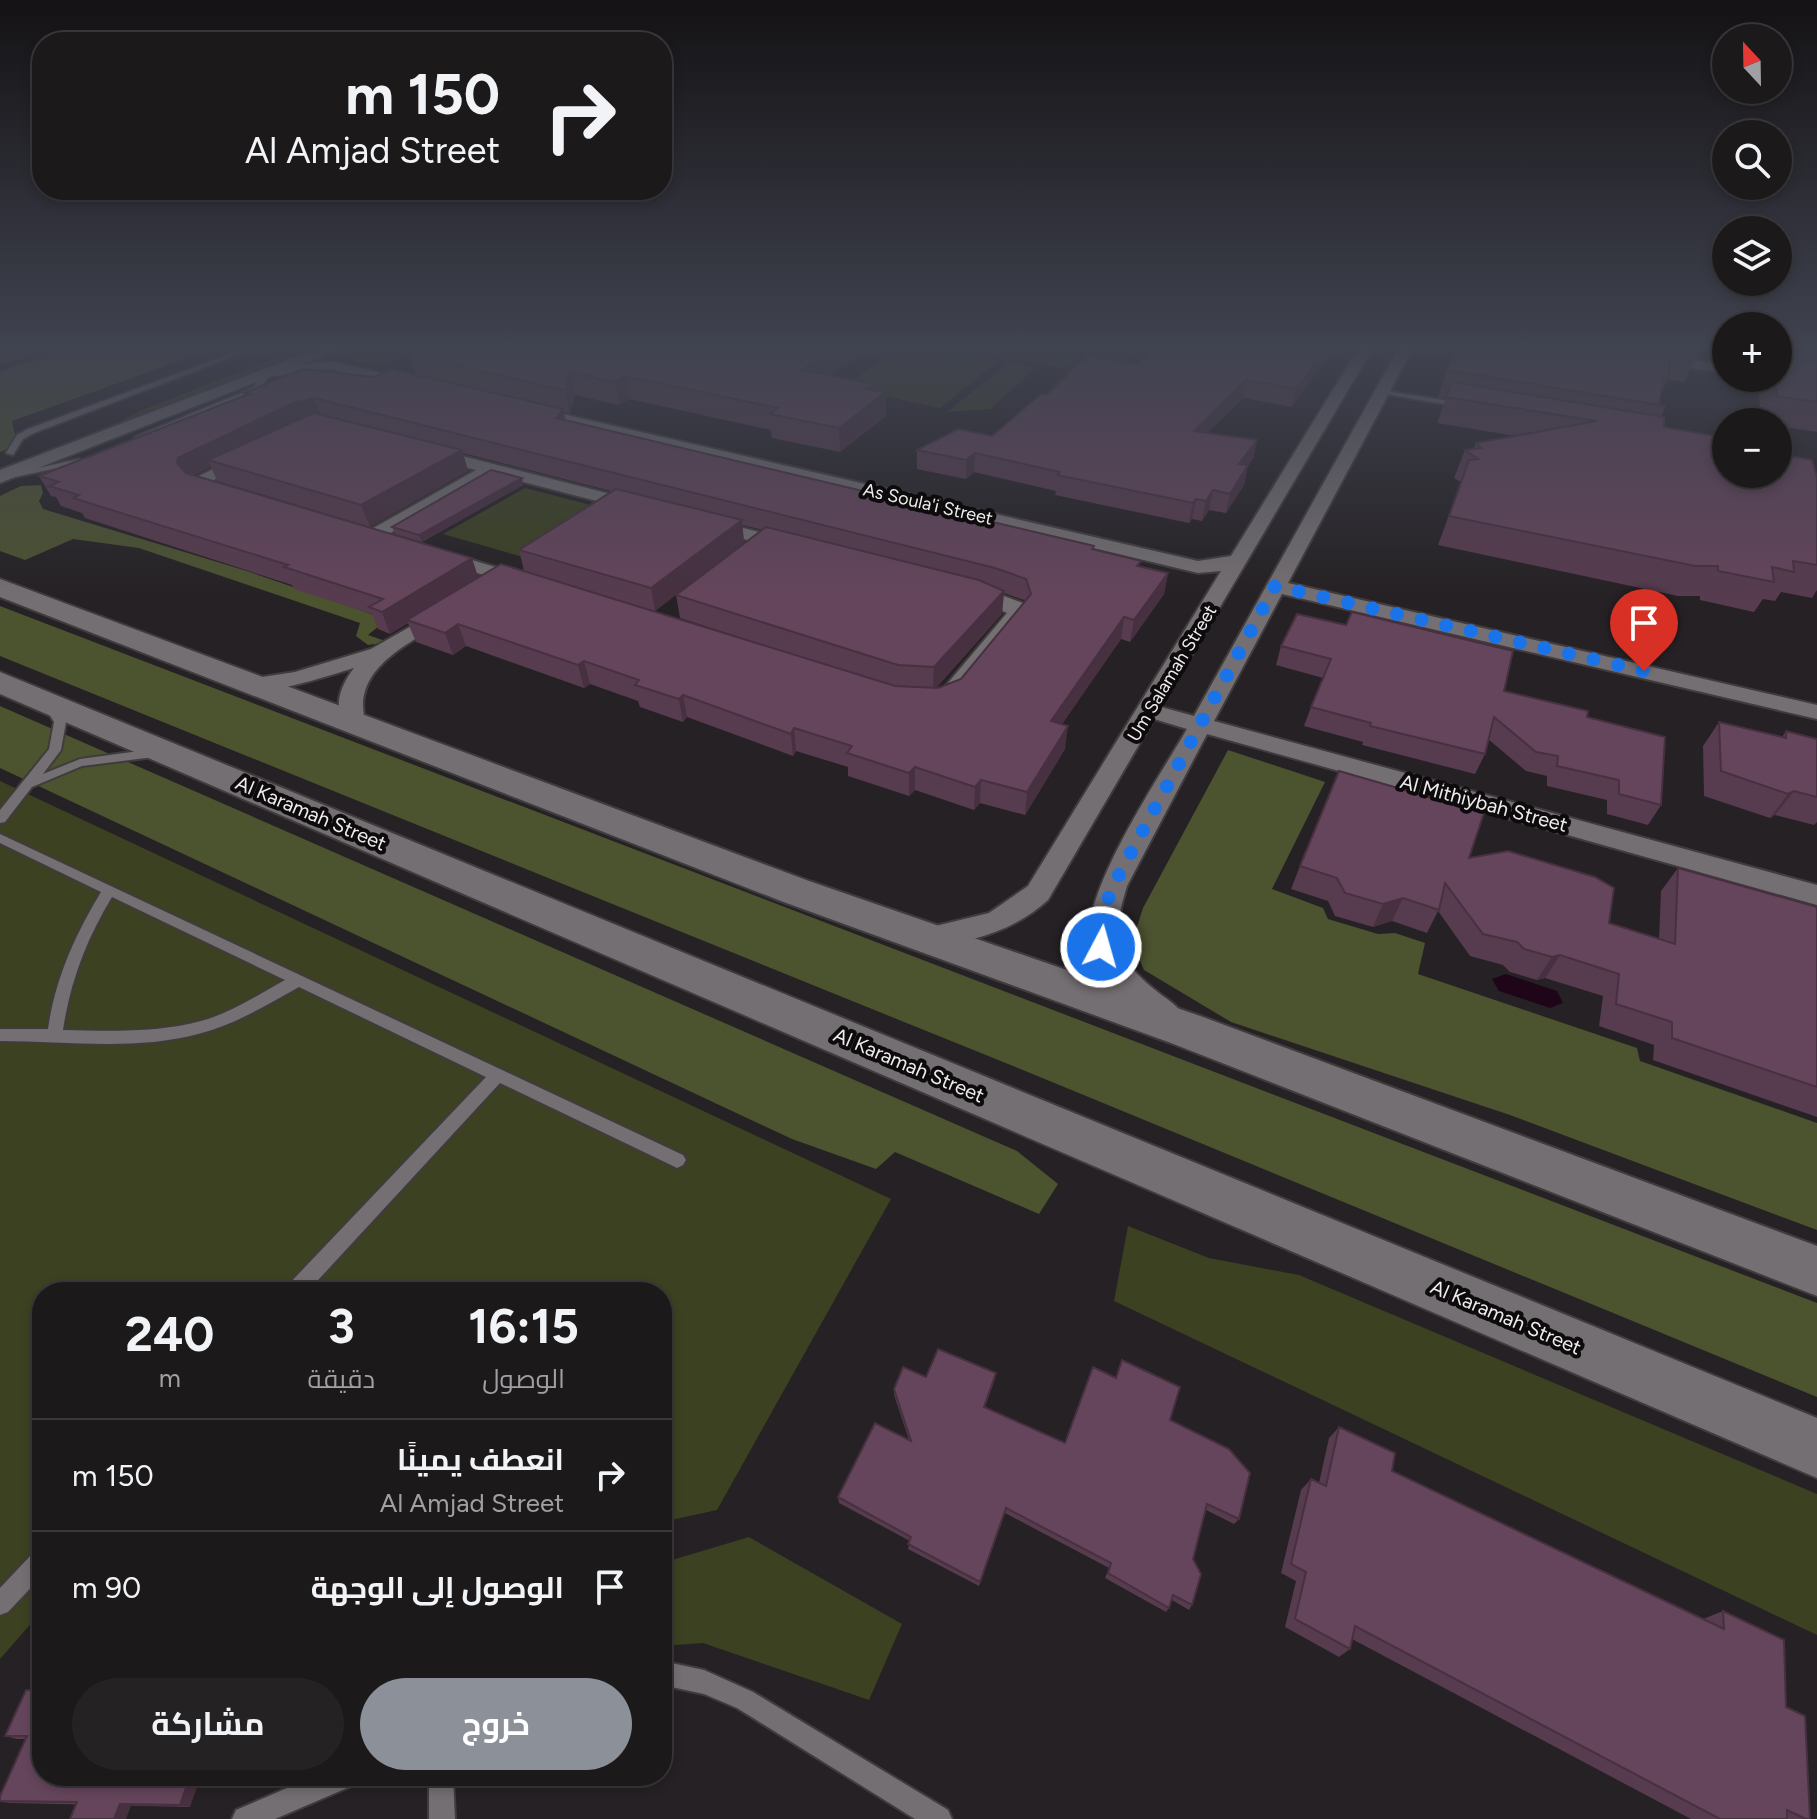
<!DOCTYPE html>
<html lang="ar">
<head>
<meta charset="utf-8">
<style>
  :root { --surface:#1c191b; --page:#252224; --text:#f1f3f6; --muted:#a0a0a3; --line:#3a383a; --accent:#8c9099 }
  body { margin:0; font-family:Figtree,Cairo,sans-serif; background:var(--page); color:var(--text); direction:rtl; height:100vh; display:flex; flex-direction:column; font-size:30px; white-space:nowrap }
  * { box-sizing:border-box; margin:0 }
  p { font-size:26px; color:var(--muted) }
  .icon { flex:none; width:44px; height:44px; fill:none; stroke:currentColor; stroke-width:2; stroke-linecap:round; stroke-linejoin:round }
  .map { position:relative; flex:1; overflow:hidden; direction:ltr }
  .panel { position:absolute; left:32px; top:1282px; width:640px; height:504px; display:flex; flex-direction:column; background:var(--surface); border-radius:32px; box-shadow:0 4px 12px #0003,0 0 0 2px var(--line); direction:rtl }
  .panel>* { flex:none }
  .banner { position:absolute; left:32px; top:32px; width:640px; height:168px; border-radius:32px; box-shadow:0 4px 12px #0003,0 0 0 2px var(--line); direction:rtl; background:#1c191b; color:var(--text); overflow:hidden }
  .needle { width:52px; rotate:338deg }
  .controls { position:absolute; left:1712px; top:24px; display:grid; gap:16px }
  .controls a { display:grid; place-items:center; width:80px; height:80px; border-radius:50%; background:var(--surface); box-shadow:0 4px 12px #0003,0 0 0 2px var(--line); font-size:40px }
  .pin { position:absolute; display:grid; place-items:center; width:68px; height:68px; color:#fff; margin:-82px -34px; border-radius:50% 50% 50% 0; rotate:-45deg; box-shadow:0 0 8px #0007 }
  .pin .icon { rotate:45deg }
  .me { position:absolute; width:88px; margin:-44px; rotate:6deg; stroke-linejoin:round; filter:drop-shadow(0 0 6px #0008) }
  .turn { display:flex; align-items:center; gap:28px; height:168px; padding:0 40px; font-size:36px }
  .turn .icon { width:104px; height:104px; stroke-width:2.5 }
  .turn b { display:block; font-size:56px; line-height:68px }
  .eta { display:flex; justify-content:space-evenly; align-items:center; height:136px; text-align:center }
  .eta b { font-size:48px; font-weight:700; line-height:56px }
  .cta { display:flex; gap:16px; margin-top:auto; padding:16px 40px }
  .cta a { flex:1; height:92px; border-radius:48px; background:var(--accent); color:#fff; font-size:32px; font-weight:700; line-height:92px; text-align:center }
  .cta a+a { background:var(--page); color:var(--text) }
  ul { padding:0; list-style:none }
  li { display:flex; align-items:center; gap:24px; height:112px; padding:0 40px; border-top:2px solid var(--line) }
  li div { flex:1 }
  li b { display:block; font-size:30px }
  li em { font-style:normal }
  .map>svg:first-child { display:block }
  .green { fill:#3b4121 }
  .forest { fill:#4c532f }
  .water { fill:#1e0518 }
  .lines { fill:none; stroke-linecap:round; stroke-linejoin:round }
  .service-casing { stroke:#403c3e; stroke-width:4 }
  .minor-casing { stroke:#403c3e; stroke-width:4 }
  .tertiary-casing { stroke:#403c3e; stroke-width:4 }
  .secondary-casing { stroke:#403c3e; stroke-width:4 }
  .service { fill:#746f72; fill-rule:evenodd }
  .minor { fill:#746f72; fill-rule:evenodd }
  .tertiary { fill:#746f72; fill-rule:evenodd }
  .secondary { fill:#746f72; fill-rule:evenodd }
  .wall { fill:#573b4e; fill-rule:evenodd }
  .shaded-wall { fill:#473040 }
  .building { fill:#65455b; stroke:#473040; stroke-width:2 }
  .route { stroke:#1a73e8; stroke-width:14; stroke-dasharray:0 25.2 }
  .labels { text-anchor:middle; dominant-baseline:central; stroke-width:8; stroke-linejoin:round; paint-order:stroke }
  .far-street-label { font-size:18px; fill:#efecee; stroke:#0d0b0c }
  .street-label { font-size:20px; fill:#efecee; stroke:#0d0b0c }
</style>
</head>
<body>
<div class="map">
<svg width="1817" height="1819" viewBox="0 0 1817 1819">
  <rect width="100%" height="100%" fill="#252124"/>
  <!-- green -->
  <g class="green">
    <polygon points="310,344 325,344 119,422 140,411"/>
    <path d="M 378,344 L 404,345 L 398,349 L 413,352 C 391,362 376,368 353,361 L 356,351 Z"/>
    <polygon points="925,344 1018,344 1082,355 1066,369"/>
    <polygon points="1029,344 1140,344 1124,359"/>
    <polygon points="903,345 998,361 940,408 843,387"/>
    <polygon points="1010,362 1037,367 990,409 947,412"/>
    <polygon points="525,488 610,510 533,560 443,534"/>
    <polygon points="0,781 891,1199 717,1510 662,1522 662,1292 42,1292 42,1611 0,1659"/>
    <polygon points="1128,1226 1209,1258 1299,1275 1817,1494 1817,1635 1114,1301"/>
    <polygon points="749,1537 902,1624 869,1700 703,1643 662,1646 662,1563"/>
  </g>
  <!-- forest -->
  <g class="forest">
    <polygon points="0,344 63,344 0,365"/>
    <polygon points="84,344 227,344 12,421 17,445 0,452 0,371"/>
    <polygon points="41,485 43,493 39,501 43,509 247,571 380,617 384,622 368,635 388,642 368,645 356,636 360,623 139,548 73,539 25,560 0,551 0,496 21,486"/>
    <polygon points="0,606 1817,1303 1817,1397 1035,1075 0,656"/>
    <polygon points="0,706 1017,1151 1058,1184 1039,1214 895,1152 876,1169 792,1139 0,768"/>
    <polygon points="1228,750 1325,782 1272,889 1323,908 1328,919 1378,934 1395,933 1425,943 1418,974 1637,1048 1640,1061 1817,1123 1817,1230 1510,1115 1231,1022 1144,970 1132,942 1143,908"/>
  </g>
  <!-- water -->
  <polygon class="water" points="1506,974 1557,991 1563,1003 1550,1008 1499,991 1492,979"/>
  <g class="lines">
    <defs>
      <g id="service">
        <polygon points="257,344 266,344 34,433 23,439 13,455 6,453 17,435 28,429"/>
        <polygon points="262,373 269,375 261,389 247,397 142,439 135,437 241,393 255,386"/>
        <polygon points="1381,390 1462,403 1466,405 1462,407 1384,394 1381,394"/>
        <polygon points="79,459 83,461 82,463 5,479 1,476"/>
        <polygon points="50,703 54,704 66,722 61,750 43,774 80,759 154,749 160,753 154,757 82,766 32,787 5,822 0,823 0,810 49,749 54,722 44,706"/>
        <path d="M 0,834 L 683,1155 L 686,1160 L 683,1165 L 677,1168 L 671,1165 L 500,1083 L 307,1292 L 285,1292 L 287,1286 L 486,1077 L 299,987 C 267,1005 234,1025 198,1034 C 135,1051 65,1041 0,1041 L 0,1029 L 48,1029 C 55,979 75,935 101,892 L 0,843 ZM 112,897 L 285,980 C 258,995 231,1013 201,1021 C 157,1033 108,1031 63,1030 C 70,982 87,938 112,897 Z"/>
        <polygon points="42,1549 42,1576 8,1612 0,1615 0,1588 34,1552"/>
        <polygon points="662,1661 704,1670 753,1692 948,1810 952,1819 915,1819 737,1708 704,1694 662,1685"/>
        <polygon points="315,1776 357,1776 354,1785 275,1819 232,1819 236,1810"/>
        <polygon points="429,1776 453,1776 455,1819 429,1819"/>
      </g>
      <g id="minor">
        <path d="M 1361,344 L 1375,344 L 1161,707 L 1194,716 L 1401,344 L 1415,344 L 1288,583 L 1817,705 L 1817,719 L 1282,594 L 1214,721 L 1817,885 L 1817,905 L 1207,734 L 1127,886 C 1111,939 1114,958 1159,993 C 1169,1001 1179,1006 1185,1018 L 1181,1027 C 1160,1034 1145,1016 1129,1003 C 1112,989 1095,971 1090,949 C 1077,898 1160,776 1187,729 L 1154,719 L 1048,900 C 1013,932 971,941 925,950 L 915,947 L 911,939 L 915,931 L 989,913 L 1028,886 L 1221,571 L 1198,573 L 520,411 L 528,406 L 1198,561 L 1231,556 Z"/>
        <polygon points="1657,355 1726,365 1726,373 1652,362 1650,359"/>
        <polygon points="331,361 419,382 421,385 414,389 331,369 273,376 266,372 273,368"/>
        <path d="M 322,420 L 993,592 L 1023,603 L 1027,614 L 958,700 L 938,708 L 896,706 L 652,625 L 197,490 L 189,481 L 302,425 ZM 322,430 L 476,470 L 370,530 L 209,482 ZM 493,474 L 979,600 L 1007,613 L 942,690 L 934,694 L 898,692 L 666,617 L 387,535 Z"/>
        <path d="M 443,608 L 450,610 L 453,614 L 450,618 C 411,643 349,668 366,724 L 362,729 L 346,729 C 332,708 340,686 354,668 C 333,674 254,702 240,685 L 243,680 L 295,672 L 371,649 Z"/>
      </g>
      <polygon id="tertiary" points="330,344 353,344 0,483 0,470"/>
      <g id="secondary">
        <polygon points="0,579 809,881 1203,1017 1817,1246 1817,1296 1171,1043 781,901 0,597"/>
        <polygon points="0,672 1817,1418 1817,1478 0,694"/>
      </g>
    </defs>
    <!-- service casing -->
    <use href="#service" class="service-casing"/>
    <!-- minor casing -->
    <use href="#minor" class="minor-casing"/>
    <!-- tertiary casing -->
    <use href="#tertiary" class="tertiary-casing"/>
    <!-- secondary casing -->
    <use href="#secondary" class="secondary-casing"/>
    <!-- service -->
    <use href="#service" class="service"/>
    <!-- minor -->
    <use href="#minor" class="minor"/>
    <!-- tertiary -->
    <use href="#tertiary" class="tertiary"/>
    <!-- secondary -->
    <use href="#secondary" class="secondary"/>
  </g>
  <!-- wall -->
  <g class="wall">
    <path d="M 420,344 L 877,344 L 829,376 L 874,390 L 886,416 L 840,452 L 772,438 L 771,430 L 629,399 L 619,405 L 575,395 L 570,413 L 563,412 L 565,421 L 1094,546 L 1094,549 L 1140,566 L 1168,573 L 1164,594 L 1130,642 L 1121,639 L 1062,724 L 1065,749 L 1025,815 L 980,803 L 974,810 L 915,790 L 909,796 L 848,776 L 848,767 L 796,751 L 793,756 L 687,717 L 683,722 L 640,707 L 638,701 L 590,684 L 584,688 L 466,646 L 453,655 L 416,642 L 408,623 L 390,634 L 378,629 L 372,614 L 294,589 L 292,585 L 85,518 L 82,513 L 61,506 L 56,497 L 51,496 L 39,476 L 246,396 L 244,393 L 375,377 L 416,375 L 409,355 L 425,348 ZM 463,453 L 611,491 L 519,550 L 524,571 L 478,578 L 194,475 L 211,467 L 217,481 L 370,527 L 468,471 ZM 742,525 L 763,530 L 676,595 L 680,618 L 792,654 L 590,591 L 655,611 L 744,542 ZM 1004,593 L 1024,600 L 1025,602 L 961,679 L 936,688 L 1002,614 Z"/>
    <polygon points="1696,344 1697,356 1684,382 1668,379 1661,393 1659,404 1666,406 1661,416 1664,427 1817,477 1817,590 1812,598 1781,592 1775,601 1763,599 1754,612 1700,600 1700,596 1678,596 1438,545 1461,482 1454,478 1465,450 1473,449 1476,443 1515,436 1437,423 1446,398 1438,397 1447,370"/>
    <polygon points="1779,344 1817,344 1817,432 1778,426 1778,422 1762,422 1757,383 1759,378 1778,378 1781,358"/>
    <polygon points="1333,351 1292,407 1243,398 1207,433 1257,440 1253,459 1248,465 1244,485 1226,513 1209,510 1202,521 1192,519 1189,523 1055,495 1056,491 974,472 966,479 917,469 917,450 992,436 1048,394 1138,364"/>
    <polygon points="522,478 523,485 422,542 395,534 392,527"/>
    <polygon points="1281,646 1504,691 1587,717 1661,805 1648,825 1607,814 1607,800 1547,786 1547,776 1526,771 1488,739 1485,754 1475,774 1362,745 1363,742 1304,726 1311,707 1323,678 1276,665"/>
    <polygon points="1719,722 1782,737 1786,731 1817,739 1817,822 1814,825 1775,815 1770,818 1704,796 1703,746"/>
    <polygon points="1469,858 1609,923 1659,939 1661,891 1678,868 1817,907 1817,1117 1653,1060 1654,1045 1599,1026 1603,996 1545,978 1537,980 1510,972 1503,965 1470,956 1438,911 1427,933 1392,921 1373,927 1335,916 1328,901 1291,889 1300,866"/>
    <polygon points="926,1377 995,1379 985,1407 1065,1443 1170,1420 1239,1519 1234,1524 1206,1510 1193,1559 1192,1605 1189,1610 1172,1600 1169,1608 1166,1612 1105,1578 1109,1568 1005,1513 979,1586 908,1549 910,1541 839,1503 838,1497 909,1440 894,1395 894,1389"/>
    <polygon points="1339,1427 1392,1471 1703,1619 1723,1611 1786,1707 1810,1819 1691,1819 1352,1639 1350,1649 1339,1657 1285,1627 1296,1581 1281,1573 1301,1490 1311,1479 1319,1483 1329,1438"/>
    <polygon points="42,1690 190,1807 11,1803 0,1802 26,1739 17,1739 5,1736"/>
  </g>
  <!-- shaded-wall -->
  <g class="shaded-wall">
    <polygon points="843,344 877,344 802,393 801,370"/>
    <polygon points="1329,344 1335,344 1333,351 1292,407 1296,389"/>
    <polygon points="570,372 575,395 570,413 565,390"/>
    <polygon points="625,376 629,399 619,405 614,382"/>
    <polygon points="1246,380 1243,398 1190,449 1194,431"/>
    <polygon points="874,384 874,401 886,392 886,416 840,452 839,428 866,389"/>
    <polygon points="314,398 321,417 208,460 211,467 188,478 177,463 178,458 293,403"/>
    <polygon points="563,409 567,428 556,418"/>
    <polygon points="1257,440 1253,459 1235,483 1239,464"/>
    <polygon points="462,450 468,471 370,527 361,505"/>
    <polygon points="975,453 974,472 966,479 966,460"/>
    <polygon points="1248,465 1244,485 1226,513 1230,494"/>
    <polygon points="522,478 523,485 422,542 419,535"/>
    <polygon points="1213,490 1209,510 1202,521 1206,501"/>
    <polygon points="1196,499 1192,519 1189,523 1193,503"/>
    <polygon points="742,520 744,542 655,611 651,588"/>
    <polygon points="472,558 479,580 407,620 408,623 390,634 382,612"/>
    <polygon points="1168,573 1164,594 1130,642 1134,620"/>
    <polygon points="1004,591 1002,614 933,691 934,667"/>
    <polygon points="1124,617 1121,639 1048,744 1051,721"/>
    <polygon points="458,624 466,646 453,655 445,633"/>
    <polygon points="584,661 590,684 584,688 578,665"/>
    <polygon points="683,695 687,717 683,722 679,699"/>
    <polygon points="1068,726 1065,749 1025,815 1027,792"/>
    <polygon points="794,728 796,751 793,756 791,734"/>
    <polygon points="915,767 915,790 909,796 909,773"/>
    <polygon points="981,780 980,803 974,810 975,787"/>
    <polygon points="1794,791 1775,815 1770,818 1788,794"/>
    <polygon points="1403,898 1392,921 1373,927 1383,904"/>
    <polygon points="1560,955 1545,978 1537,980 1552,957"/>
    <polygon points="190,1776 201,1776 190,1807 180,1805"/>
    <polygon points="120,1804 131,1806 126,1819 114,1819"/>
  </g>
  <!-- building -->
  <g class="building">
    <polygon points="433,344 843,344 801,370 874,384 866,389 886,392 839,428 770,414 778,408 625,376 614,382 570,372 565,390 409,355"/>
    <polygon points="1160,344 1330,344 1296,389 1246,380 1194,431 1257,440 1239,464 1248,465 1230,494 1213,490 1206,501 1196,499 1193,503 1057,475 1060,472 975,453 966,460 917,450 958,429 992,436 1041,394 1048,394 1087,355 1138,364"/>
    <polygon points="1459,344 1696,344 1697,356 1670,352 1668,380 1664,379 1659,404 1666,406 1447,370"/>
    <polygon points="1797,344 1817,344 1817,348 1797,345"/>
    <polygon points="1778,358 1817,362 1817,402 1777,396 1774,378 1778,378"/>
    <polygon points="303,369 375,377 391,369 563,409 556,418 1094,546 1092,549 1141,561 1137,566 1168,573 1134,620 1124,617 1051,721 1068,726 1027,792 981,780 975,787 915,767 909,773 847,753 852,746 794,728 791,734 683,695 679,699 635,685 639,680 584,661 578,665 458,624 445,633 407,620 501,564 895,686 938,688 961,679 1031,594 1026,579 995,568 314,398 293,403 178,458 177,463 186,473 472,558 382,612 369,607 383,599 284,567 288,565 73,498 79,495 49,486 59,482 39,476 249,394 244,393"/>
    <polygon points="1452,382 1664,417 1664,427 1726,438 1726,474 1778,474 1778,454 1812,460 1817,477 1817,565 1793,561 1794,572 1772,567 1774,582 1718,571 1718,566 1695,566 1449,516 1469,460 1478,459 1465,450 1481,448 1476,443 1597,421 1446,397"/>
    <polygon points="314,413 462,450 361,505 208,460"/>
    <polygon points="491,470 522,478 419,535 392,527"/>
    <polygon points="616,489 742,520 651,588 519,550"/>
    <polygon points="766,527 979,580 1004,591 934,667 898,665 676,595"/>
    <polygon points="1352,612 1513,651 1504,691 1588,711 1587,717 1665,737 1661,805 1619,794 1619,780 1557,766 1558,756 1536,752 1494,717 1485,754 1370,726 1371,723 1311,707 1331,659 1281,646 1297,614 1346,625"/>
    <polygon points="1719,722 1786,738 1786,731 1817,739 1817,797 1794,791 1788,794 1721,771"/>
    <polygon points="1339,771 1484,813 1469,858 1508,851 1595,877 1614,888 1609,923 1675,944 1678,868 1817,907 1817,1087 1672,1038 1672,1022 1616,1004 1619,974 1560,955 1552,957 1524,949 1517,942 1483,934 1445,883 1439,910 1403,898 1383,904 1345,893 1337,878 1300,866"/>
    <polygon points="938,1349 996,1373 984,1407 1065,1443 1093,1367 1116,1378 1122,1360 1180,1387 1170,1420 1229,1449 1250,1473 1239,1519 1207,1504 1193,1559 1201,1574 1192,1605 1173,1595 1169,1608 1108,1573 1111,1563 1006,1508 980,1582 908,1544 911,1537 838,1497 875,1423 911,1441 894,1389 903,1367 926,1377"/>
    <polygon points="1339,1427 1395,1453 1392,1471 1724,1629 1723,1611 1784,1640 1786,1707 1805,1716 1810,1819 1806,1819 1787,1810 1787,1819 1720,1819 1355,1626 1350,1649 1295,1619 1306,1572 1291,1564 1311,1479 1326,1486"/>
    <polygon points="26,1690 42,1690 42,1776 190,1776 180,1805 120,1804 114,1819 70,1819 77,1802 0,1801 0,1796 27,1736 5,1736"/>
  </g>
  <!-- sky -->
  <linearGradient id="sky" x2="0" y2="1"><stop stop-color="#141214"/><stop offset="0.58" stop-color="#404350"/><stop offset="1" stop-color="#404350" stop-opacity="0"/></linearGradient>
  <rect width="1817" height="598" fill="url(#sky)"/>
  <g class="lines">
    <!-- route -->
    <polyline class="route" points="1101,947 1102,915 1113,886 1275,586 1644,671"/>
  </g>
  <g class="labels">
    <!-- far-street labels -->
    <g class="far-street-label">
      <text transform="translate(928 504) rotate(13)">As Soula'i Street</text>
      <text transform="translate(1172 673) rotate(-59)">Um Salamah Street</text>
    </g>
    <!-- street labels -->
    <g class="street-label">
      <text transform="translate(1484 803) rotate(15)">Al Mithiybah Street</text>
      <text transform="translate(311 813) rotate(23)">Al Karamah Street</text>
      <text transform="translate(909 1065) rotate(23)">Al Karamah Street</text>
      <text transform="translate(1506 1317) rotate(23)">Al Karamah Street</text>
    </g>
  </g>
</svg>
<div class="controls">
<a><svg class="needle" viewBox="-14 -14 28 28"><path d="M0-13l5 13h-10z" fill="#e53935"/><path d="M0 13l5-13h-10z" fill="#a0a0a3"/></svg></a>
<a><svg class="icon" aria-label="search" viewBox="0 0 24 24"><circle cx="10" cy="10" r="6"/><path d="M15 15l6 6"/></svg></a>
<a><svg class="icon" aria-label="layers" viewBox="0 0 24 24"><path d="M12 4l9 5-9 5-9-5zM3 14l9 5 9-5"/></svg></a>
<a>+</a>
<a>−</a>
</div>
<div class="pin" style="left:1644px;top:671px;background:#d93025"><svg class="icon" aria-label="arrive" viewBox="0 0 24 24"><path d="M6 21V4h12l-3 4 3 4H6"/></svg></div>
<svg class="me" style="left:1101px;top:947px" viewBox="-20 -20 40 40"><circle r="17" fill="#1a73e8" stroke="#fff" stroke-width="3"/><path d="M0-11L8 9 0 5-8 9z" fill="#fff"/></svg>
<div class="banner">
<div class="turn"><svg class="icon" aria-label="right" viewBox="0 0 24 24"><path d="M7 20v-9h11M14 6l5 5-5 5"/></svg><div><b>150 m</b>Al Amjad Street</div></div>
</div>
<section class="panel">
<div class="eta">
<div><b>16:15</b><p>الوصول</p></div>
<div><b>3</b><p>دقيقة</p></div>
<div><b>240</b><p>m</p></div>
</div>
<ul>
<li><svg class="icon" aria-label="right" viewBox="0 0 24 24"><path d="M7 20v-9h11M14 6l5 5-5 5"/></svg><div><b>انعطف يمينًا</b><p>Al Amjad Street</p></div><em>150 m</em></li>
<li><svg class="icon" aria-label="arrive" viewBox="0 0 24 24"><path d="M6 21V4h12l-3 4 3 4H6"/></svg><div><b>الوصول إلى الوجهة</b></div><em>90 m</em></li>
</ul>
<div class="cta"><a>خروج</a><a>مشاركة</a></div>
</section>
</div>
</body>
</html>
